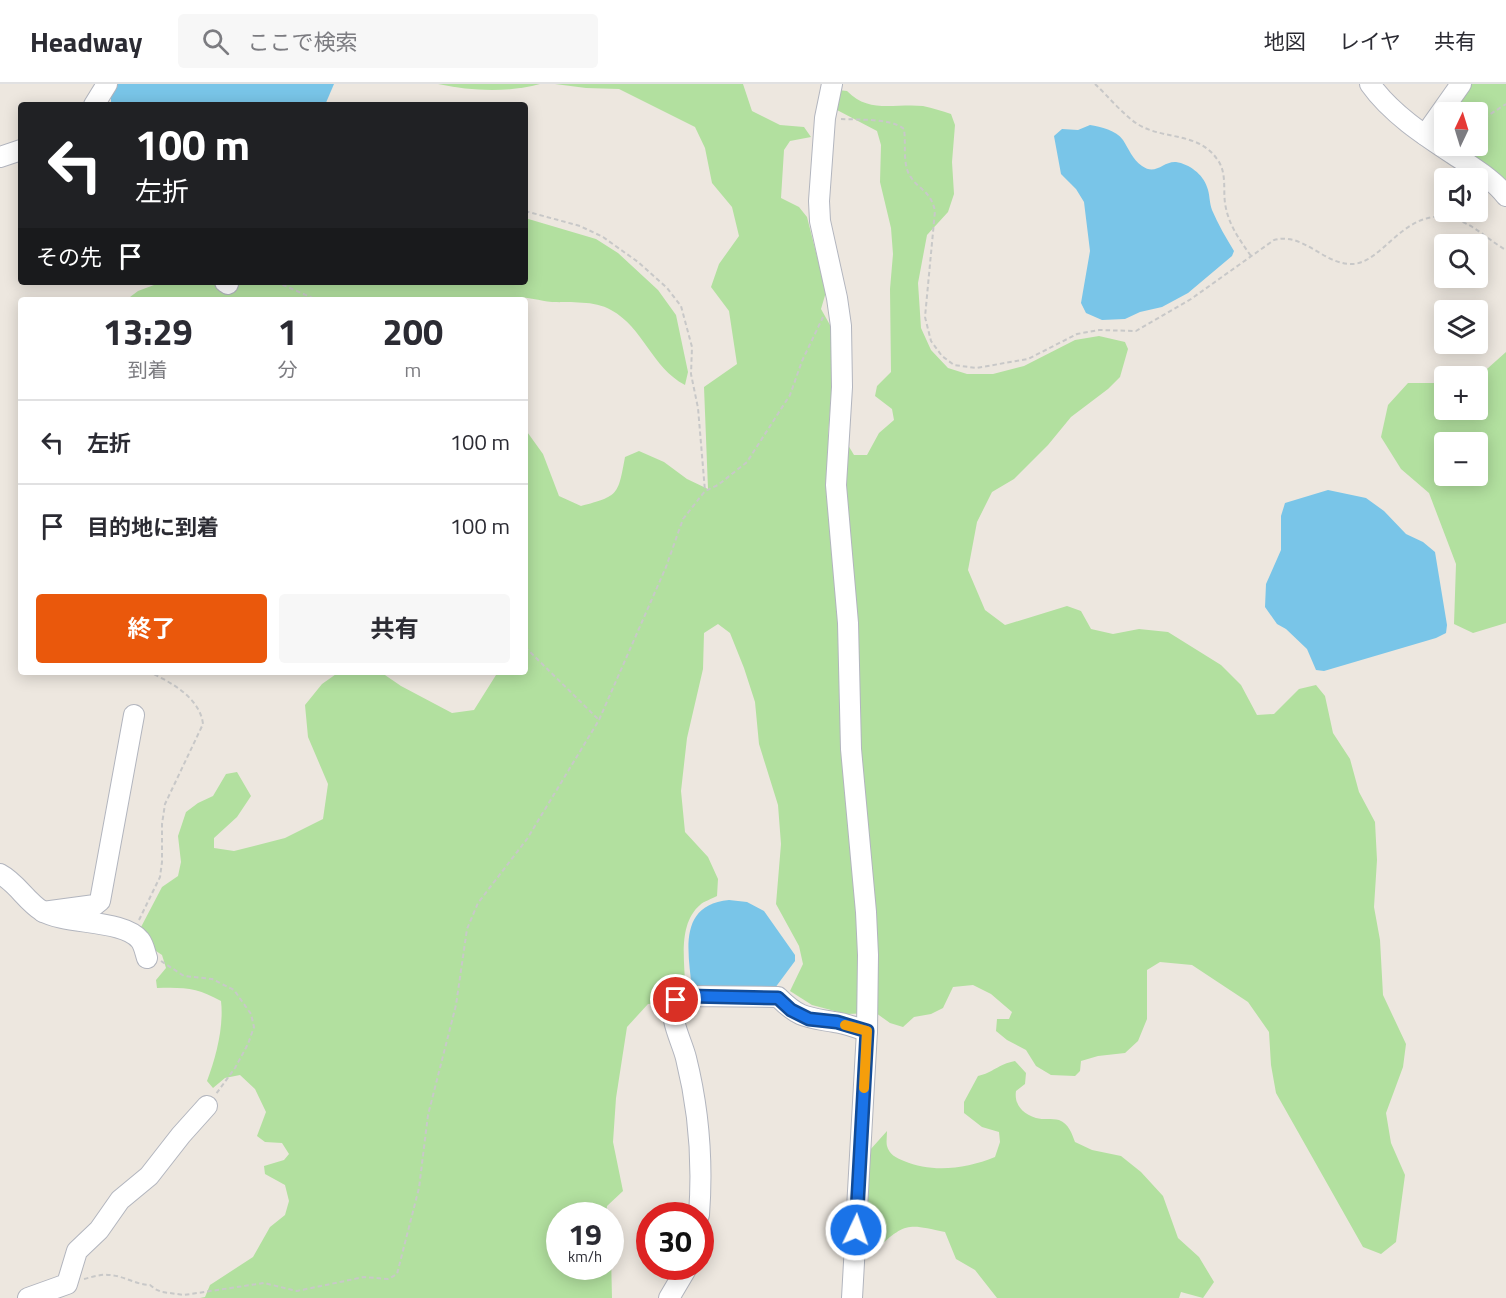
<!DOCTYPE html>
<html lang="ja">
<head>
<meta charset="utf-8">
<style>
  :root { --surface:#fff; --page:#f7f7f7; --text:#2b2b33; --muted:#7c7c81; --line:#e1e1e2; --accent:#ea580c }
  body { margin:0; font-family:"Titillium Web","Noto Sans JP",sans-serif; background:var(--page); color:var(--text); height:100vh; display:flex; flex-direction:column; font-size:22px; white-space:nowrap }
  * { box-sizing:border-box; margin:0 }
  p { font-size:20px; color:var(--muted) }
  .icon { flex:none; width:33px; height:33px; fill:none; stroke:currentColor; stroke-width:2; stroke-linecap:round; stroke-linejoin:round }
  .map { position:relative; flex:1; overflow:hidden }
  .details { position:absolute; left:18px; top:213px; width:510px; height:378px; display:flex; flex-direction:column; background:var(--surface); border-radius:6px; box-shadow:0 3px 15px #0003 }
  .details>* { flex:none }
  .guide { position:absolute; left:18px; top:18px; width:510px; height:183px; border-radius:6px; box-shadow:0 3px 15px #0003; background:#202124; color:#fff; overflow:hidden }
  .needle { width:39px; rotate:4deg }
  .tools { position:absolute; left:1434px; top:18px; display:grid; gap:12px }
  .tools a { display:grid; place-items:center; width:54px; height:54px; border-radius:6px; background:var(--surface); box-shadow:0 3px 15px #0003; font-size:30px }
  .speed { position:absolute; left:546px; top:1118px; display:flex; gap:12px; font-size:30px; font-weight:700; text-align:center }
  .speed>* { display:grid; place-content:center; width:78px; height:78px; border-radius:50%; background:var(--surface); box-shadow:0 3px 15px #0003; line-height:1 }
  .speed small { font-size:15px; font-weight:400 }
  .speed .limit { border:9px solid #d22; background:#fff; color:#111 }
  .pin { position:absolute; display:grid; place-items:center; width:51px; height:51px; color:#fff; margin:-26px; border:3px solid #fff; border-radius:50%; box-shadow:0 2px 6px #0007 }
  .me { position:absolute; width:66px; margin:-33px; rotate:3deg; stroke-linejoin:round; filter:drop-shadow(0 0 4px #0008) }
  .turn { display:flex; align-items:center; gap:21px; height:126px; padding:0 18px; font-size:27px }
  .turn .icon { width:78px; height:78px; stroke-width:2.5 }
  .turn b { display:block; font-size:42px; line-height:51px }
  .then { display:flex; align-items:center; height:57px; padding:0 18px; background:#0003; gap:12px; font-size:22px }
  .eta { display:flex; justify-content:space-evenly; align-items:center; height:102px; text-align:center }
  .eta b { font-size:36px; font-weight:700; line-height:42px }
  .primary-button { display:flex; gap:12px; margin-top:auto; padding:12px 18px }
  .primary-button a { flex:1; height:69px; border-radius:6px; background:var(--accent); color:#fff; font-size:24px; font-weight:700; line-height:69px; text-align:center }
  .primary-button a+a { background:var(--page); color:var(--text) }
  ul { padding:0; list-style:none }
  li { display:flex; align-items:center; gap:18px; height:84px; padding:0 18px; border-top:2px solid var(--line) }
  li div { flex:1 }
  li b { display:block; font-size:22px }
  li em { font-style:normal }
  header { display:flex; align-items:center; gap:36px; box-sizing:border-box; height:84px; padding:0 30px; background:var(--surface); border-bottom:2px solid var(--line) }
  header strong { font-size:28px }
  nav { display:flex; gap:33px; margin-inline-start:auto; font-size:21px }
  .search { width:420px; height:54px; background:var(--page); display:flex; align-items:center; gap:15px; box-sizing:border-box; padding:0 21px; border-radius:6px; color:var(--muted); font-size:22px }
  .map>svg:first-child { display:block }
  .green { fill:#b2e09f; fill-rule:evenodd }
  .water { fill:#79c5e8 }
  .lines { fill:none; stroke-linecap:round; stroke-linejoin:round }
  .minor-casing { stroke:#b2b5be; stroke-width:22 }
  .path { stroke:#c8c8c8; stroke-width:2; stroke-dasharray:4.5 3; stroke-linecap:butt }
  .minor { stroke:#fff; stroke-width:20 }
  .route-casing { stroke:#114b97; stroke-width:15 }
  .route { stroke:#1a73e8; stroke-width:10 }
  .slow { stroke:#f59e0b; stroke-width:10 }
</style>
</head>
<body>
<header>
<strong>Headway</strong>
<div class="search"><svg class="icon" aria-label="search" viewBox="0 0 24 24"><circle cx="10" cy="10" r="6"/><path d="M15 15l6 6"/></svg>ここで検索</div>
<nav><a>地図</a><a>レイヤ</a><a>共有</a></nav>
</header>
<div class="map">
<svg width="1506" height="1214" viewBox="0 0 1506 1214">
  <rect width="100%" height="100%" fill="#ede7df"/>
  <!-- green -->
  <g class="green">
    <path d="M 438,0 L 540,0 C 506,9 472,7 438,0 Z"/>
    <path d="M 555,0 L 743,0 L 752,27 L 780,41 L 804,43 L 811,53 L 790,57 L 784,66 L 781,114 L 799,123 L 807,133 L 826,208 L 821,225 L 830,241 L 835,263 L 828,352 L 848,361 L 854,371 L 867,371 L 879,349 L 894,336 L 892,325 L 875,312 L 877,302 L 891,288 L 890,205 L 893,170 L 891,144 L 880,98 L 881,61 L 877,47 L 837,26 L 838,6 L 847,7 C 869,30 895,19 923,22 C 933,24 942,27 951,30 L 955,41 L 952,78 L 954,110 L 948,128 L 927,151 L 918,199 L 921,244 L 931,266 L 948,284 L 967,290 L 993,290 L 1024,282 L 1075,256 L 1099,252 L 1125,258 L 1128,265 L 1120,293 L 1108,305 L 1071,333 L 1048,361 L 1014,395 L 992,408 L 977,438 L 968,486 L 985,526 L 1005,541 L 1067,522 L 1081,527 L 1091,545 L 1113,550 L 1139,545 L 1168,548 L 1221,581 L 1241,601 L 1257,631 L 1274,630 L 1299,605 L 1316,601 L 1325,612 L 1333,649 L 1350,675 L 1359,708 L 1375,738 L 1377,776 L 1374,823 L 1380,856 L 1383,911 L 1406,960 L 1403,983 L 1386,1029 L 1391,1059 L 1405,1091 L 1396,1158 L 1381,1170 L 1363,1163 L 1276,1009 L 1271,981 L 1269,948 L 1248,918 L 1192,881 L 1160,878 L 1147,886 L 1147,935 L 1138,957 L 1125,969 L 1098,972 L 1081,977 L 1080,987 L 1075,992 L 1051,991 L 1036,982 L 1026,966 L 1007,956 L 996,947 L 997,935 L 1009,935 L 1012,928 L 991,910 L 973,901 L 953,903 L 943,924 L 931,930 L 914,933 L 903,943 L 890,939 L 876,929 L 846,930 L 812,921 L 790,907 L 803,880 L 799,862 L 776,820 L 781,760 L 778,721 L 759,660 L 755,618 L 744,584 L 730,549 L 718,540 L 704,549 L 703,585 L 687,654 L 681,707 L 685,748 L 708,773 L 718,795 L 717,812 C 712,815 704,817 700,821 C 679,839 684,873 685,898 L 669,919 L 648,920 L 627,943 L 616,1014 L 613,1058 L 623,1107 L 607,1122 L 606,1131 L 560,1131 L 560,1182 L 610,1182 L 611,1171 L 612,1214 L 200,1214 L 205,1213 L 210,1201 L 253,1173 L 270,1143 L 285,1131 L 289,1117 L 285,1101 L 265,1090 L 264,1082 L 284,1076 L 289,1070 L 282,1059 L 265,1058 L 257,1052 L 266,1028 L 255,1005 L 240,991 L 225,994 L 213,1004 L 207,997 C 216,973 224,943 221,917 C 198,904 184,903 157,904 L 156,896 L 166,884 L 162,871 L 150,863 L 140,845 L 162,803 L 178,792 L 181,778 L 178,752 L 186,728 L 198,719 L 213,712 L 226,690 L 237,688 L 251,712 L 237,733 L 214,754 L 214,764 L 234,767 L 285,754 L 323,735 L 328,700 L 308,653 L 305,621 L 322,600 L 339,588 L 378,588 L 382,589 L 401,602 L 452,629 L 474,626 L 496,591 L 495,588 L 525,588 L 525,345 L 543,370 L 559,412 L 581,422 C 619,412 618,411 625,373 L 639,367 L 664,378 L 687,395 L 708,405 L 704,303 L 737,280 L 729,227 L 711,203 L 719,180 L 739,152 L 732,123 L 712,99 L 705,64 L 695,43 L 619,5 L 586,4 Z"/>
    <polygon points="1469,0 1506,0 1506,102 1456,62 1478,62 1478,28 1448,28"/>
    <path d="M 525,134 L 596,155 L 618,169 L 658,206 L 676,231 L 688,288 L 685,301 C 651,283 644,244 611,226 C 594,216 571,219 552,218 C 534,216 516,209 498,216 L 126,216 L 138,207 L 162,198 L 214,198 L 229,207 L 234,198 L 525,198 Z"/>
    <path d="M 1506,268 L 1506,539 L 1473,549 L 1454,540 L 1456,480 L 1429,409 L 1401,385 L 1381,353 L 1388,321 L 1408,299 L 1444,299 L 1444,326 L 1478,326 L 1478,293 ZM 1444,358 L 1478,358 L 1478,392 L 1444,392 Z"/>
    <path d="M 1015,977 L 1026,989 L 1025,1000 L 1016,1007 C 1014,1020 1022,1030 1036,1034 C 1043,1036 1052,1034 1059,1036 C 1069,1040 1072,1050 1075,1058 L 1092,1066 L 1121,1072 L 1141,1088 L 1163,1112 L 1178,1154 L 1199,1173 L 1214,1198 L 1203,1214 L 1181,1208 L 1179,1214 L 997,1214 L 975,1186 L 956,1175 L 945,1148 C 911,1141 906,1137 879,1163 L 866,1159 L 865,1133 L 870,1066 L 887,1047 C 887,1052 886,1058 887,1062 C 889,1070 896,1074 904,1077 C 932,1089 966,1085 995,1073 L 1000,1058 L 999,1048 L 982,1043 L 964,1029 L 964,1018 L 978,992 C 993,989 998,980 1015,977 Z"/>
  </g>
  <!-- water -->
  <g class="water">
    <polygon points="114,0 334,0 325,21 111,21 111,4"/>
    <path d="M 1090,41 C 1101,43 1116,46 1123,56 C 1129,65 1132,75 1142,82 C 1156,92 1163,77 1176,78 C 1189,80 1203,90 1207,103 C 1210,110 1209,118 1212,126 C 1218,140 1226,154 1234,167 L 1232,172 L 1188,209 L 1162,223 L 1140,228 L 1125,235 L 1102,236 L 1086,229 L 1081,219 L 1090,167 L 1084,118 L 1076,105 L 1061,90 L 1054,52 L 1062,45 L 1078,46 Z"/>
    <polygon points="1328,406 1366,414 1384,427 1406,450 1423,458 1435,468 1447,541 1446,549 1436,554 1324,587 1316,586 1307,565 1286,545 1277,540 1265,523 1266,500 1281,466 1281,432 1285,419"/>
    <path d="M 729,816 L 747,818 L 764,827 L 795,871 L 795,877 L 772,908 L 692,905 C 688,867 678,821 729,816 Z"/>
  </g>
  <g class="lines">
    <defs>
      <g id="minor">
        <polyline points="832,0 825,34 819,117 820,137 837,214 841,242 842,303 836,401 848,539 851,665 866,828 868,871 867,947 852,1214"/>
        <path d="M 1370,0 C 1392,31 1427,53 1459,74 C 1475,85 1494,96 1506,112"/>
        <polyline points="94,21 107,0"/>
        <polyline points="1425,51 1461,0"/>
        <polyline points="0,73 21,66"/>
        <polyline points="225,198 228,200"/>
        <path d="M 0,790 C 17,799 26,817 42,827 C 65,841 124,835 140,856 C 144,861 145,868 147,874"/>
        <polyline points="43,828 95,821 100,817 134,631"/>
        <path d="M 699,1131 C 703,1078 699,1026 686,974 C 682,957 667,932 676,916 L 688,912 L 778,913 C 799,934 806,933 834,938 C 845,939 856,944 867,947"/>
        <polyline points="28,1214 67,1200 77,1167 99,1146 120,1116 149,1092 181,1051 207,1022"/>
        <polyline points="669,1214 688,1182"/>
      </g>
    </defs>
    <!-- minor casing -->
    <use href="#minor" class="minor-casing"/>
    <!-- path -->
    <g class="path">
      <path d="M 1095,0 C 1108,12 1124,32 1139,41 C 1165,56 1198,48 1217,75 C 1227,88 1223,104 1225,119 C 1228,140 1239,155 1251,172"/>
      <path d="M 841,35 C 858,36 891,34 904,45 C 906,59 903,75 908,88 C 916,106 930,104 935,127 L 925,233 L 931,257 L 942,272 L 954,281 L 976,284 L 1028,275 L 1077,250 L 1099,246 L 1136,247 L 1191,215 L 1274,156 C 1303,148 1322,179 1350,180 C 1383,182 1404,120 1455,135 C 1475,141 1488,156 1506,166"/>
      <polyline points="1478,38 1506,20"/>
      <polyline points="525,127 580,142 603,153 638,178 667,204 681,222 692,263 691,290 698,324 705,407"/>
      <polyline points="245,199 281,200 317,216"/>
      <polyline points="525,563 599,636"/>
      <path d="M 139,836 L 160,793 L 162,778 L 162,740 L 165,720 L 203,640 C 200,614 171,598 149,588"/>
      <polyline points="161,877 184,892 212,895 234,906 251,930 254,943 248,960 235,984 216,1010"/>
      <path d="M 84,1195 C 92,1193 101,1190 108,1191 C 123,1191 136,1201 150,1201 L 155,1205 L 162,1208 L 184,1211 L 264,1199 L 297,1207 L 364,1193 L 388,1195 L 397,1190 L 419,1104 L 428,1031 L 456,921 L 467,845 L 478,819 L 527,755 L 599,636 L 666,483 L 683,435 L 705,407 L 718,401 L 747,378 L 790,311 L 802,277 L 823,233"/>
    </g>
    <!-- minor -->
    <use href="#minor" class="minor"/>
  </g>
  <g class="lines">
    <defs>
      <polyline id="route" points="676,916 688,912 778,914 791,926 809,935 837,938 867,947 856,1146"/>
    </defs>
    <!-- route casing -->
    <use href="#route" class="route-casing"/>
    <!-- route -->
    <use href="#route" class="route"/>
    <!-- slow -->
    <polyline class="slow" points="845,941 867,947 864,1004"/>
  </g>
</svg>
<div class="tools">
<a><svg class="needle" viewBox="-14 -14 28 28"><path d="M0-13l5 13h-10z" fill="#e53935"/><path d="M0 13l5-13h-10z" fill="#7c7c81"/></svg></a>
<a><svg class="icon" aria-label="sound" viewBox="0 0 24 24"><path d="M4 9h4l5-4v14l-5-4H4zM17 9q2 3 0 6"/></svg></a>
<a><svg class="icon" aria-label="search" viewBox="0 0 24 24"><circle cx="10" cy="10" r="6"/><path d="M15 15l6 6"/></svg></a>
<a><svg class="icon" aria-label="layers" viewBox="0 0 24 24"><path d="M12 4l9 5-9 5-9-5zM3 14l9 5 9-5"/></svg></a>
<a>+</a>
<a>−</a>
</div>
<div class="speed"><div>19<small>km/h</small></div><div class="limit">30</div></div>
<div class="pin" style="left:676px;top:916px;background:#d93025"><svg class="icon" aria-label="arrive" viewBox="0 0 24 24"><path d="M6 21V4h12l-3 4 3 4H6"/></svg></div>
<svg class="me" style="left:856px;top:1146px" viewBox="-20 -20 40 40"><circle r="17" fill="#1a73e8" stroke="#fff" stroke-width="3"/><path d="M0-11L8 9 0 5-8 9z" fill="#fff"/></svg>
<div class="guide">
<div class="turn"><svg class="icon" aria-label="left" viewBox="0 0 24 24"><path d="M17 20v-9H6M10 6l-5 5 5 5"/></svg><div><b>100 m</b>左折</div></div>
<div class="then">その先<svg class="icon" aria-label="arrive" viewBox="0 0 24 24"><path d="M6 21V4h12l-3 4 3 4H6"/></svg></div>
</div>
<section class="details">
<div class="eta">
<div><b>13:29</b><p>到着</p></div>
<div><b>1</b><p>分</p></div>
<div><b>200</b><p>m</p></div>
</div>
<ul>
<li><svg class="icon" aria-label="left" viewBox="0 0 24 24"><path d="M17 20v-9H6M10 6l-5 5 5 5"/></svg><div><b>左折</b></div><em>100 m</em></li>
<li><svg class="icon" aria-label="arrive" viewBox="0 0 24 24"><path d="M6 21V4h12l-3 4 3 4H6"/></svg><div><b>目的地に到着</b></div><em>100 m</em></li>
</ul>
<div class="primary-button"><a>終了</a><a>共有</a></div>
</section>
</div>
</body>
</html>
